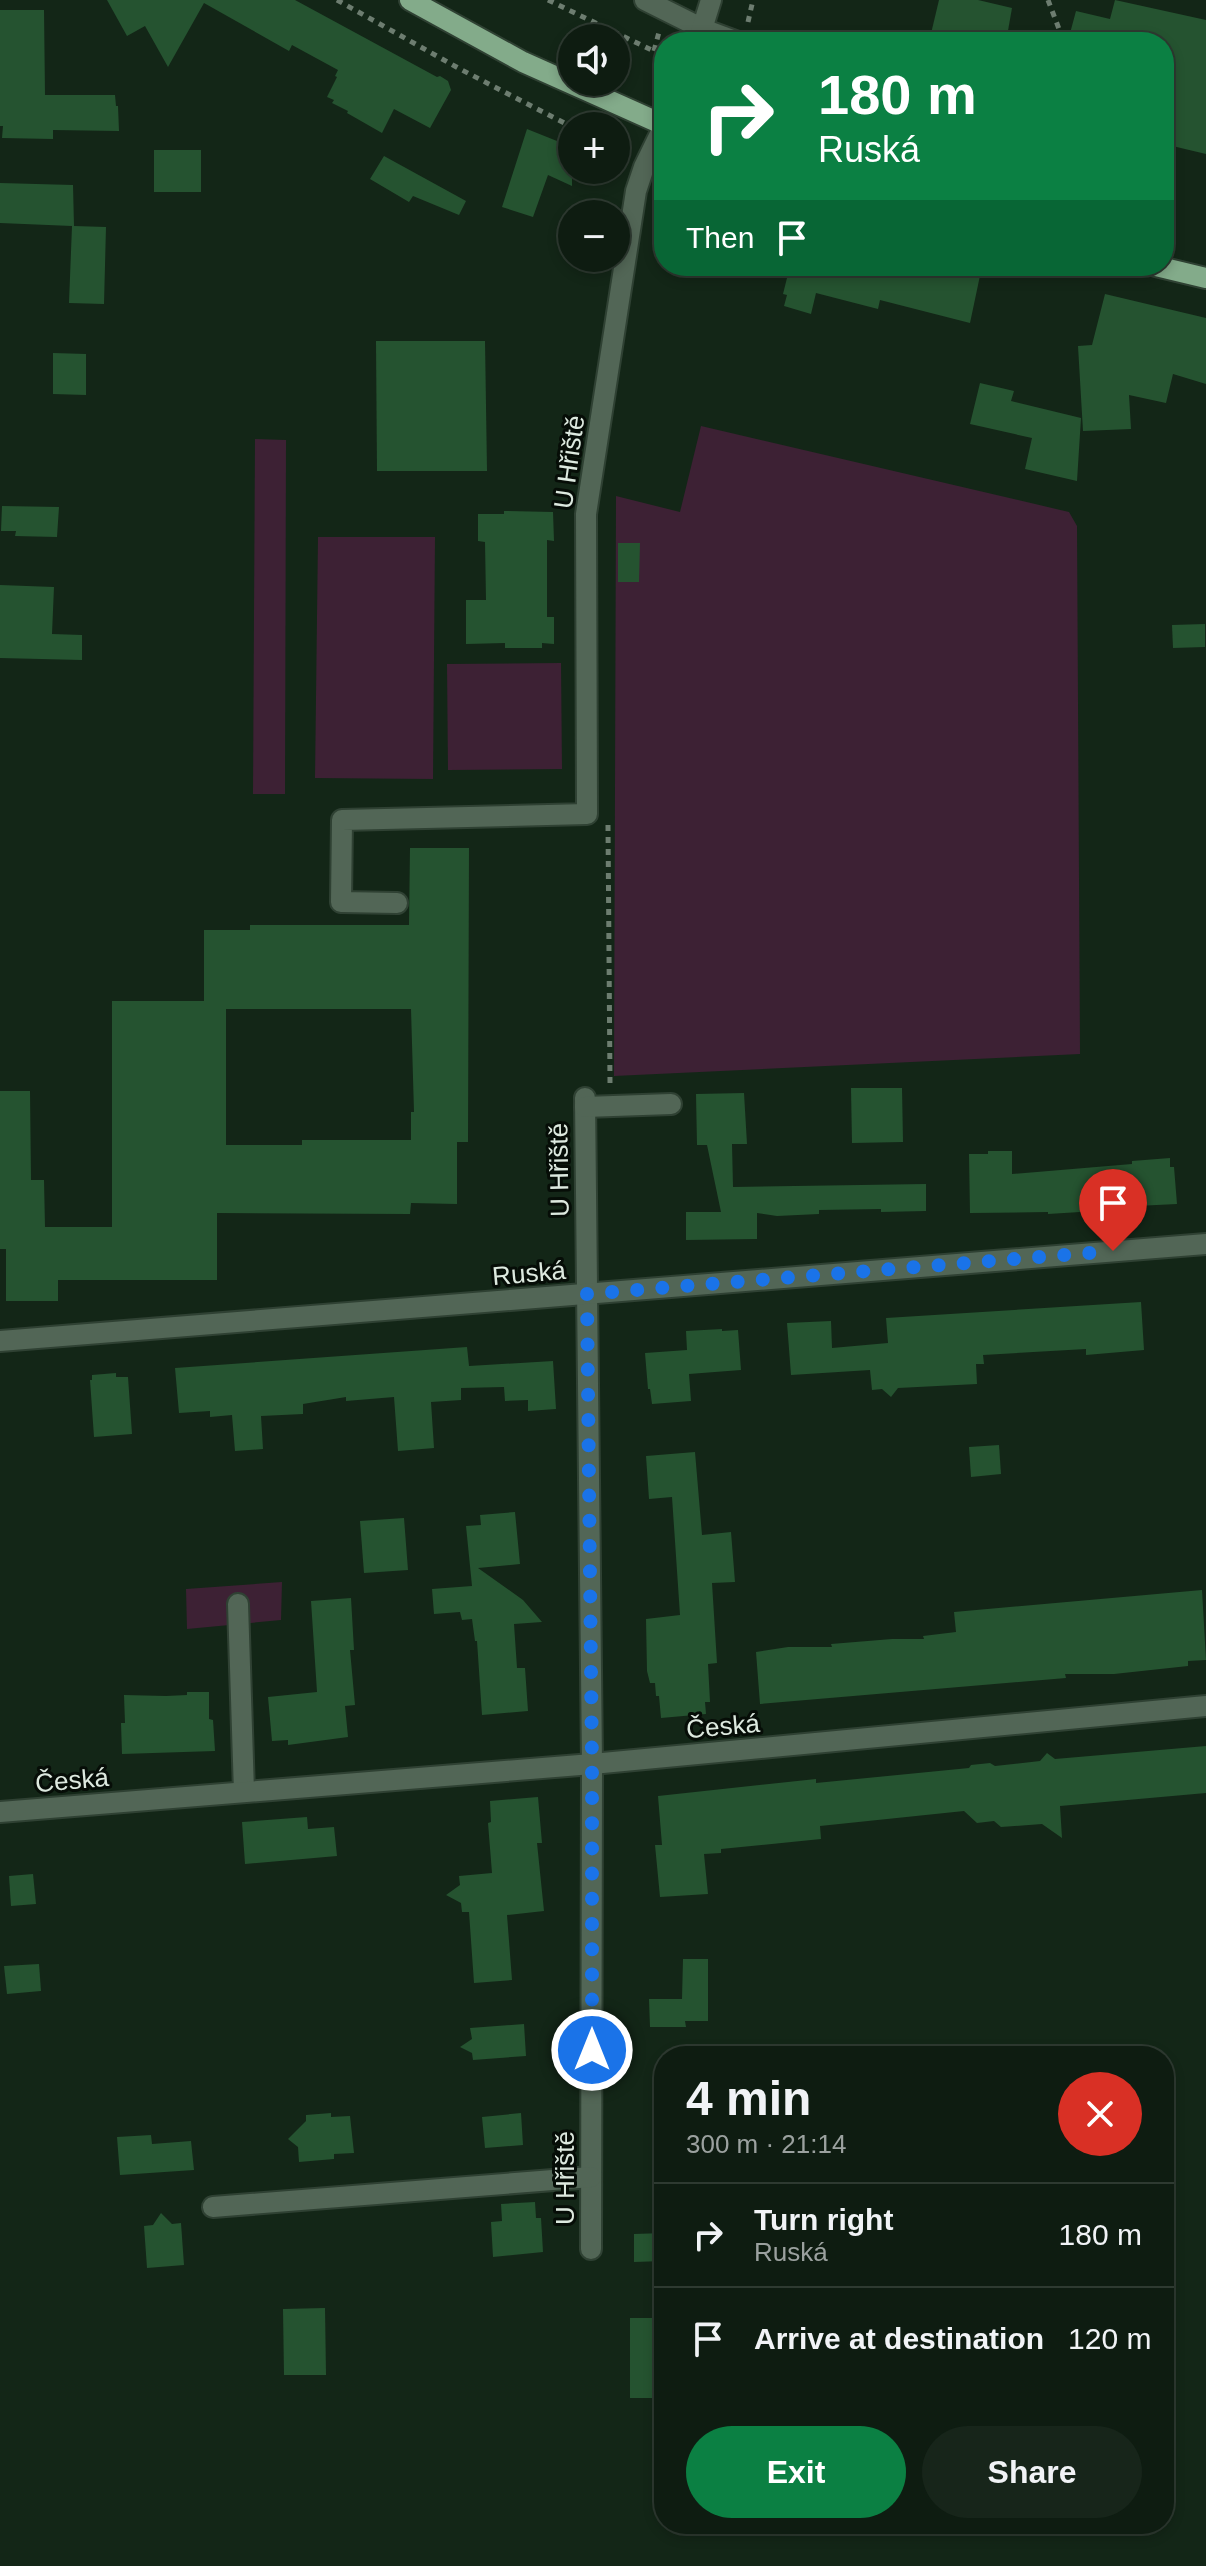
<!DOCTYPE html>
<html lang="en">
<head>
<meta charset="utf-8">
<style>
  :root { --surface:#0e1c11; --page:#17251a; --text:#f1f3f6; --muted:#9ba19f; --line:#2e3a31; --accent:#0b8043 }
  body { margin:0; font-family:Arial,sans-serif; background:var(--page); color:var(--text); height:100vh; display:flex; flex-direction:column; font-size:30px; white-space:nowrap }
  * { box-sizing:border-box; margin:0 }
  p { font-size:26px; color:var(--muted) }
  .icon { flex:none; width:44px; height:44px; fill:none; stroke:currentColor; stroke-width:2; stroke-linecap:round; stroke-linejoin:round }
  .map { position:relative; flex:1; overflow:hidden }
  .details { position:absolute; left:654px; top:2046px; width:520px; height:488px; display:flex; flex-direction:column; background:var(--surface); border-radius:32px; box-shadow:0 4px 12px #0003,0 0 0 2px var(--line) }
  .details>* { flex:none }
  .hud { position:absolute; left:654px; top:32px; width:520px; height:244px; border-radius:32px; box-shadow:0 4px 12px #0003,0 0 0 2px var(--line); background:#0b8043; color:#fff; overflow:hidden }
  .tools { position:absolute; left:558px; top:24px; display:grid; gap:16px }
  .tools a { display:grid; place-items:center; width:72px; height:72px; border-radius:50%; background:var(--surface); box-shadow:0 4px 12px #0003,0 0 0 2px var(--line); font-size:40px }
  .pin { position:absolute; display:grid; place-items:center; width:68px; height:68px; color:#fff; margin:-82px -34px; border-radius:50% 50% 50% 0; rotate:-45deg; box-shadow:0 0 8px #0007 }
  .pin .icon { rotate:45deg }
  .me { position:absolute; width:88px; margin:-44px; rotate:0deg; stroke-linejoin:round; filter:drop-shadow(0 0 6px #0008) }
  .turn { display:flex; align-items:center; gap:28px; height:168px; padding:0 32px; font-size:36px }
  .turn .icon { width:104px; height:104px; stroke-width:2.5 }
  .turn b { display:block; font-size:56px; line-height:68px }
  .then { display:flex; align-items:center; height:76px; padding:0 32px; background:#0003; gap:16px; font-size:30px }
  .round { display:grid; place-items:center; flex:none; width:84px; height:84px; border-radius:42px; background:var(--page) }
  .head { display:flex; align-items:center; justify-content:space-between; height:136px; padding:0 32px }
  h1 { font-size:48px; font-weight:800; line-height:60px }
  .primary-button { display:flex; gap:16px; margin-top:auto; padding:16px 32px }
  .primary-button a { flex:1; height:92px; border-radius:48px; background:var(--accent); color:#fff; font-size:32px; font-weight:800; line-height:92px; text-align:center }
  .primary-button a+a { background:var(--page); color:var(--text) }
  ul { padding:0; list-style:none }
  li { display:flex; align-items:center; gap:24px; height:104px; padding:0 32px; border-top:2px solid var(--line) }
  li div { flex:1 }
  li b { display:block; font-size:30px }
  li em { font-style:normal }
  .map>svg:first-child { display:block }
  .green { fill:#3d2134 }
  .building { fill:#255330; fill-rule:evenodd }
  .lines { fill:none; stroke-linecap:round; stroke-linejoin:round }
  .minor-casing { stroke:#2f4133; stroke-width:24 }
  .major-casing { stroke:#2f4133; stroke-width:24 }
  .path { stroke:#6d7d70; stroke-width:5; stroke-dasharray:6 6; stroke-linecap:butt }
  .minor { stroke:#526656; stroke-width:20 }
  .major { stroke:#83ab8a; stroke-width:20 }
  .route { stroke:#1a73e8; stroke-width:14; stroke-dasharray:0 25.2 }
  .labels { text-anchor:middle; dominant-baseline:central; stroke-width:6; stroke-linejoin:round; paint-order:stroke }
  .street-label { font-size:26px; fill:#dde9df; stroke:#060d07 }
</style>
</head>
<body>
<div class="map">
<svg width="1206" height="2566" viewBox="0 0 1206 2566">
  <rect width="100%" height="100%" fill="#132617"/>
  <!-- green -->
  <g class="green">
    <polygon points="701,426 1069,512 1077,526 1080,1054 614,1076 616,496 680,512"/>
    <polygon points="255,439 286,440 285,794 253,794"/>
    <polygon points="318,537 435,537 433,779 315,778"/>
    <polygon points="561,663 562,769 448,770 447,664"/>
    <polygon points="282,1582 281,1620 187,1629 186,1589"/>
  </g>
  <!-- building -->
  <g class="building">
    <polygon points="107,0 295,0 437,77 440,76 448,81 451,90 430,128 394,109 382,133 347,113 348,111 332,103 334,100 327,97 337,77 335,76 338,70 292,45 289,51 204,3 168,67 145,26 127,36"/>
    <polygon points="939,0 978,0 1012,8 1006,42 929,42"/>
    <polygon points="1115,0 1206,20 1206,154 1164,144 1164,42 1091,42 1069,37 1076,11 1110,19"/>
    <polygon points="0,10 44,10 45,95 115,95 116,106 118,106 119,131 53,130 53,139 2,138 3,126 0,126"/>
    <polygon points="527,129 572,147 572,186 548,175 533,217 502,207"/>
    <rect x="154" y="150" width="47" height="42"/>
    <polygon points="384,156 466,201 459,215 413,196 409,202 370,179"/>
    <polygon points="0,183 73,185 74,226 106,227 104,304 69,303 72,226 0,223"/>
    <polygon points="790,266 982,266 970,323 880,300 878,309 816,293 811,314 784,306 787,295 783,294"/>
    <polygon points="1105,294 1206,318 1206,384 1173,374 1166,403 1129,395 1131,429 1083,431 1078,346 1092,345"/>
    <polygon points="376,341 485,341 487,471 377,471"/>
    <polygon points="53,353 86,354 86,395 53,394"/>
    <polygon points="980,383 1014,391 1011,401 1081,418 1077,481 1025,469 1032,438 970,424"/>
    <polygon points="2,506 59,507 57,537 15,536 16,531 1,531"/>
    <polygon points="504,511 553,512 554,541 547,540 547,617 554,617 554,644 542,643 542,648 505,648 505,643 466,644 466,600 486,600 485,542 478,541 478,514 504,514"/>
    <polygon points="618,543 640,543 639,582 618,582"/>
    <polygon points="0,585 54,587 52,634 82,635 82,660 0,658"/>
    <polygon points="1205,624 1205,647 1173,648 1172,625"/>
    <path d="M 410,848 L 469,848 L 468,1142 L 457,1142 L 457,1204 L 411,1203 L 410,1214 L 217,1213 L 217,1280 L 58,1280 L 58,1301 L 6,1301 L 6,1249 L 0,1249 L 0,1091 L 30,1091 L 31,1180 L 44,1180 L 45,1227 L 112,1227 L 112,1001 L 204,1001 L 204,930 L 250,930 L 250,925 L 409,925 ZM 226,1009 L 411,1009 L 414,1112 L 411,1112 L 411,1140 L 302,1140 L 302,1145 L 226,1145 Z"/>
    <polygon points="851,1088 902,1088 903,1142 852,1143"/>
    <polygon points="744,1093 747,1144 732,1144 733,1187 926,1184 926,1211 881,1212 881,1209 819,1210 819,1214 777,1216 757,1213 757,1239 686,1240 686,1212 721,1212 707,1145 697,1145 696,1094"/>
    <polygon points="988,1151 1012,1151 1012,1174 1132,1164 1132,1161 1170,1158 1170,1167 1174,1167 1177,1204 1096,1208 1096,1211 1048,1214 1048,1212 970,1213 969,1154 988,1154"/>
    <polygon points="1141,1302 1144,1350 1086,1355 1086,1349 983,1355 984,1364 976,1364 977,1384 898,1388 891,1397 882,1389 872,1390 870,1370 791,1375 787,1323 831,1321 832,1348 888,1343 886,1318"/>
    <polygon points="722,1329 722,1331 738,1330 741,1370 689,1374 691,1401 652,1404 650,1389 648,1389 645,1353 687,1350 686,1331"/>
    <polygon points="467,1347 469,1366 553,1361 556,1409 528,1411 528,1400 505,1401 504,1387 461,1388 461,1400 431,1402 434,1448 398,1451 394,1397 346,1401 346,1397 303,1404 303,1414 261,1416 263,1449 235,1451 232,1415 210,1417 210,1411 179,1413 175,1368"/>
    <polygon points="116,1373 116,1377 128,1377 132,1434 94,1437 90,1380 92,1380 92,1375"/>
    <polygon points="999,1445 1001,1474 971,1477 969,1447"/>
    <polygon points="695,1452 702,1535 731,1532 735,1582 712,1583 717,1663 708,1664 710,1702 705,1702 706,1714 661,1718 659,1696 656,1696 655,1683 650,1683 647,1671 646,1619 680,1615 672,1497 649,1499 646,1456"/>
    <polygon points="515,1512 520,1564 478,1568 523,1600 542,1622 514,1624 517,1668 525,1668 528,1711 482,1715 477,1641 475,1641 472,1619 462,1620 460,1612 434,1614 432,1589 472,1586 466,1526 481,1525 480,1515"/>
    <polygon points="404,1518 408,1570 364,1573 360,1521"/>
    <polygon points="1202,1590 1206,1660 1188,1661 1188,1666 1114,1674 1065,1674 1066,1678 760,1704 756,1652 788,1647 832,1647 831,1644 892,1639 924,1639 923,1636 956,1632 954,1612"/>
    <polygon points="351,1598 354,1650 350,1650 355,1705 345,1706 348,1737 288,1745 288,1740 272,1741 268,1697 317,1692 311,1601"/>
    <polygon points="187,1692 209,1692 209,1719 213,1720 215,1751 122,1754 121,1723 125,1723 124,1695 166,1696 187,1695"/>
    <polygon points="1206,1746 1206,1793 1060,1806 1062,1838 1042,1824 1001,1827 994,1821 977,1823 964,1811 820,1826 821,1839 721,1849 721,1853 704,1854 708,1894 660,1897 655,1845 662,1845 658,1796 816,1779 816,1783 969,1768 971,1765 990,1763 995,1766 1040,1761 1047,1753 1055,1759"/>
    <polygon points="538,1797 542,1843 537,1843 544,1911 507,1915 512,1980 474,1983 469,1912 462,1912 461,1903 446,1895 460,1885 459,1876 492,1873 488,1823 491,1822 490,1801"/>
    <polygon points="307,1817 308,1829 334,1827 337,1856 245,1864 242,1822"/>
    <polygon points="33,1874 36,1904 11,1906 9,1876"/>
    <polygon points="683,1959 708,1959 708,2021 685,2021 686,2027 650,2027 649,1999 682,1999"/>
    <polygon points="39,1964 41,1991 7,1994 4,1966"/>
    <polygon points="524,2024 526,2056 473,2060 472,2053 460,2047 472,2039 470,2028"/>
    <polygon points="331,2113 331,2117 350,2116 354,2153 334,2154 334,2159 299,2162 298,2147 288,2139 306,2121 306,2115"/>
    <polygon points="521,2113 523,2145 485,2148 482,2117"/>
    <polygon points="151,2135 152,2144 191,2141 194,2170 120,2175 117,2137"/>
    <polygon points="535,2202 536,2218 541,2218 543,2252 493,2257 491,2222 502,2221 501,2204"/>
    <polygon points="161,2213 172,2224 181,2223 184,2265 147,2268 144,2226 153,2225"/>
    <polygon points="664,2233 664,2261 634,2262 634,2234"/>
    <polygon points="325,2308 326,2375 284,2375 283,2309"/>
    <rect x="630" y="2318" width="34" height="80"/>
  </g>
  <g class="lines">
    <defs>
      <g id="minor">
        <polyline points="645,0 703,29 738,42"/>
        <polyline points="698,42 711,0"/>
        <polyline points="397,903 341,902 342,820 587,814 586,514 636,191 644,167 664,126"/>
        <polyline points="585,1098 592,1764 591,2249"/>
        <polyline points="585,1107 671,1104"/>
        <polyline points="0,1341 1206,1244"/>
        <polyline points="238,1604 244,1792"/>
        <polyline points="0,1812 592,1764 1206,1706"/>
        <polyline points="213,2207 591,2177"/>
      </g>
      <g id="major">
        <polyline points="410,0 523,62 664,125"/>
        <polyline points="1156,266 1206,278"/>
      </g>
    </defs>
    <!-- minor casing -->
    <use href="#minor" class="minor-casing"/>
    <!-- major casing -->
    <use href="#major" class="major-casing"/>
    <!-- path -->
    <g class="path">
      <polyline points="337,0 460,69 572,127"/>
      <polyline points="548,0 664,56"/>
      <polyline points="1048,0 1064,42"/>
      <polyline points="748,22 753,0"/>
      <polyline points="654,51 659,32"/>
      <polyline points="616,147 628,152"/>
      <polyline points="608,825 610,1083"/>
    </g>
    <!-- minor -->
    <use href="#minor" class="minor"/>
    <!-- major -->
    <use href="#major" class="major"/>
  </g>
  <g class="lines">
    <!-- route -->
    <polyline class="route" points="592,2050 592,1764 587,1294 1113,1251"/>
  </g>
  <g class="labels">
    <!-- street labels -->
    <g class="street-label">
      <text transform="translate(569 462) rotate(-82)">U Hřiště</text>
      <text transform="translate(559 1170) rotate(-91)">U Hřiště</text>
      <text transform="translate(529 1273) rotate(-5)">Ruská</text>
      <text transform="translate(723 1726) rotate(-5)">Česká</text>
      <text transform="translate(72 1780) rotate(-5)">Česká</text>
      <text transform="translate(565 2178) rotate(-90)">U Hřiště</text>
    </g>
  </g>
</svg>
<div class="tools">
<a><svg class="icon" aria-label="sound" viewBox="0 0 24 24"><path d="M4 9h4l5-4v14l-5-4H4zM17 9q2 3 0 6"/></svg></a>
<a>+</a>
<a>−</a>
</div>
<div class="pin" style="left:1113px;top:1251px;background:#d93025"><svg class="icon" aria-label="arrive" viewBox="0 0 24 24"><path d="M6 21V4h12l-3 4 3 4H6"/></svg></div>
<svg class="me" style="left:592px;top:2050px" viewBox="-20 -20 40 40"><circle r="17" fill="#1a73e8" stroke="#fff" stroke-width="3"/><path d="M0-11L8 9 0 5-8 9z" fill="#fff"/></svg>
<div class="hud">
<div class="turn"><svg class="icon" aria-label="right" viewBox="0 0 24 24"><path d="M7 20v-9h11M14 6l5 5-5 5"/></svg><div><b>180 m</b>Ruská</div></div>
<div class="then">Then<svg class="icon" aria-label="arrive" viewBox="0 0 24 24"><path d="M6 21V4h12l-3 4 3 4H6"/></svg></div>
</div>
<section class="details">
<div class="head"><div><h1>4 min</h1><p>300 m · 21:14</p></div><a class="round" style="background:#d93025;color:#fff"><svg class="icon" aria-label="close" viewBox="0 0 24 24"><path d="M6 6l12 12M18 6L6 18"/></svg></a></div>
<ul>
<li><svg class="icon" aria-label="right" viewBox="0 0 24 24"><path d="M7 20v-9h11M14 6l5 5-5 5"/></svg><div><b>Turn right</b><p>Ruská</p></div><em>180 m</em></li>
<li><svg class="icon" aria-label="arrive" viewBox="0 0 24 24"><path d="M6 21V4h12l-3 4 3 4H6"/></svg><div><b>Arrive at destination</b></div><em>120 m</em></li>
</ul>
<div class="primary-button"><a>Exit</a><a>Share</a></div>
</section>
</div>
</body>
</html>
